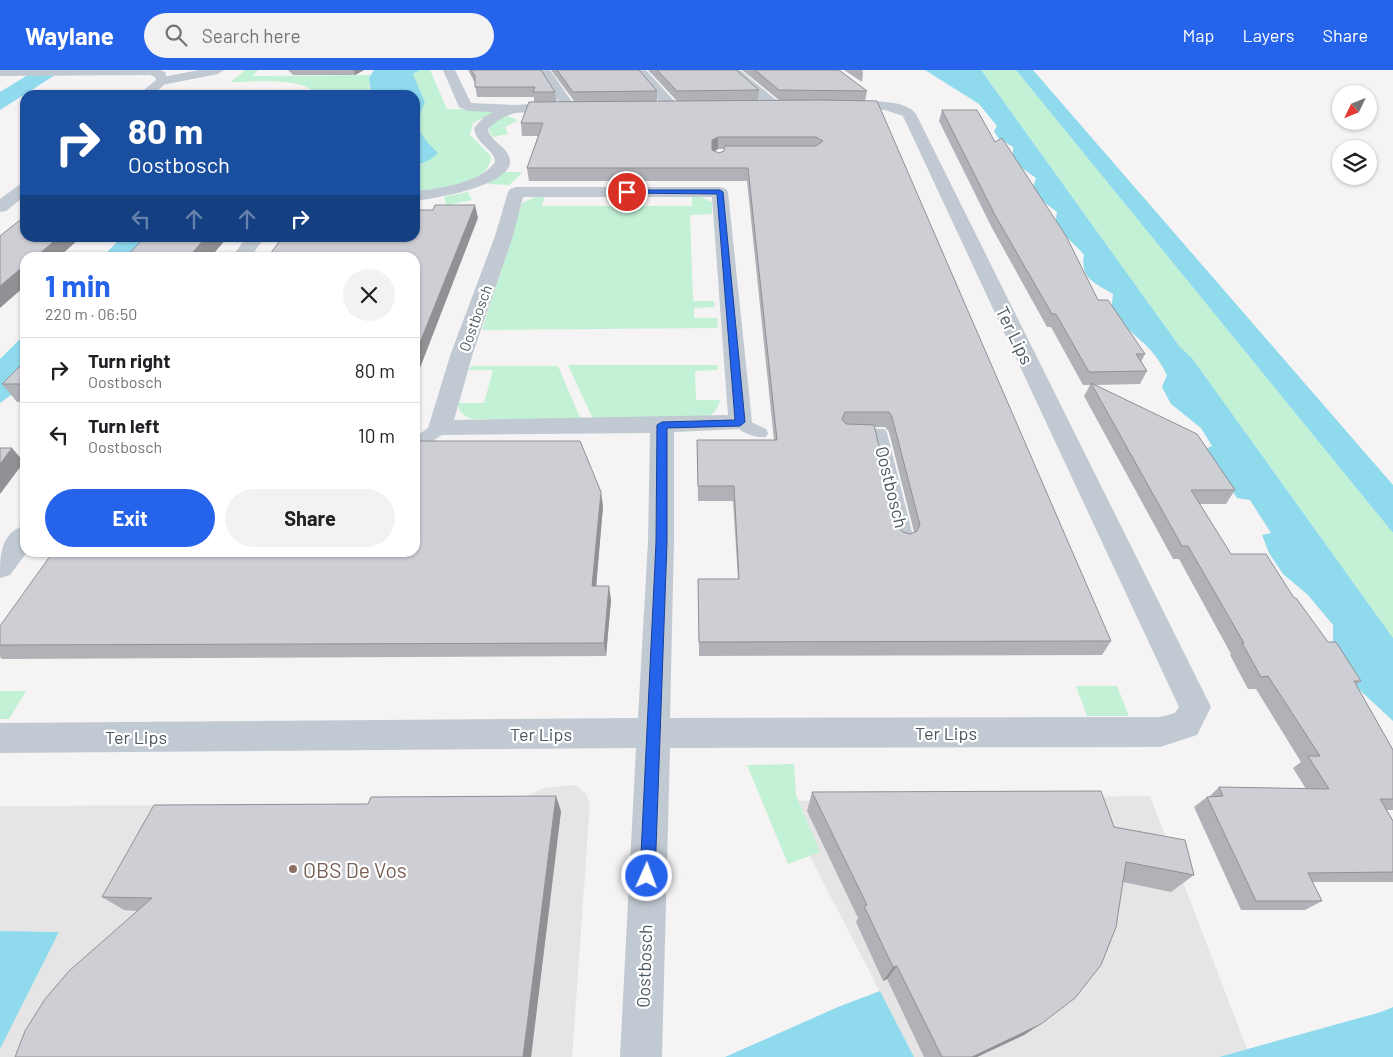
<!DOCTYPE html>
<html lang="en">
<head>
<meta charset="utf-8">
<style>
  :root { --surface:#fff; --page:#f2f2f2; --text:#202124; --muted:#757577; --line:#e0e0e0; --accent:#2563eb }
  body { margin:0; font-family:Barlow,sans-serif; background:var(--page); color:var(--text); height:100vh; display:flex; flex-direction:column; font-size:19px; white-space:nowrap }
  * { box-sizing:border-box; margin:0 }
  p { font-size:16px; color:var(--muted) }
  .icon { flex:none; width:28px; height:28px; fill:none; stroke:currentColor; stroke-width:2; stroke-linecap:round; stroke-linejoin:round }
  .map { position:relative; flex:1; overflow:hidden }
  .details { position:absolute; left:20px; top:182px; width:400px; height:305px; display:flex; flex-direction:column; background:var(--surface); border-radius:15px; box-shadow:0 1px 4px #0004 }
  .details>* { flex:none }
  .top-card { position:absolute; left:20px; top:20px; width:400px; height:152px; border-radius:15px; box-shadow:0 1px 4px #0004; background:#1a4fa0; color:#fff; overflow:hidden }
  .needle { width:32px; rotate:227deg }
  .fabs { position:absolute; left:1332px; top:15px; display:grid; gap:10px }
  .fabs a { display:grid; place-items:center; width:45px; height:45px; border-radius:50%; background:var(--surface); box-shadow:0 1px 4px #0004; font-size:25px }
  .pin { position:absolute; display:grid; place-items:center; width:42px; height:42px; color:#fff; margin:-21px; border:2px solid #fff; border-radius:50%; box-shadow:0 1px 5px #0007 }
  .me { position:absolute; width:55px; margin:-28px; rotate:2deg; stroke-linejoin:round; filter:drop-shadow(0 0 4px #0008) }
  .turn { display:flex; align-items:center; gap:18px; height:105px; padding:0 25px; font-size:22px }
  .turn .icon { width:65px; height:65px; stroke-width:2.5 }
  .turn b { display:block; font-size:35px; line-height:42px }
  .lanes { display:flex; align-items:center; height:48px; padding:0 25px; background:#0003; justify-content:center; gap:25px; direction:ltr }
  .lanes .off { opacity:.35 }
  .round { display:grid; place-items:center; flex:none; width:52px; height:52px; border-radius:26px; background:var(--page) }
  .headline { display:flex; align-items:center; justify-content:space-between; height:85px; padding:0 25px }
  h1 { font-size:30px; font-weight:700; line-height:38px; color:var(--accent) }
  .button { display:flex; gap:10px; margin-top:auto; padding:10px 25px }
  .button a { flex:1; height:58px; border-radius:30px; background:var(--accent); color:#fff; font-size:20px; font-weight:700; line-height:58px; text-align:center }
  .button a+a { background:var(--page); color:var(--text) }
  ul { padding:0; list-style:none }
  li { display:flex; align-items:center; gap:15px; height:65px; padding:0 25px; border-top:1px solid var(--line) }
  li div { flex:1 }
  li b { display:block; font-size:19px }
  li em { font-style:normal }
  header { display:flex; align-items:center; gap:30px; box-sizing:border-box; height:70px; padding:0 25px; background:var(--accent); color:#fff }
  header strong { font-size:24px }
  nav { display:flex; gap:28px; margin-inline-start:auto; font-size:18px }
  .search { width:350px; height:45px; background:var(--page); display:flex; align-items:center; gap:12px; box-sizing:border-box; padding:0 18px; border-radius:28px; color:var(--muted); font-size:19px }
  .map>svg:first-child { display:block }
  .education { fill:#e6e4e5 }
  .green { fill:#c3f1d5 }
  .water { fill:#90daee }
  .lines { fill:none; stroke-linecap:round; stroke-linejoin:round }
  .service { fill:#c1cad2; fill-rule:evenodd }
  .minor { fill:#c1cad2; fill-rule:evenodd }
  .tertiary { fill:#c1cad2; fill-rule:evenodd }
  .wall { fill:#b0b2b7; fill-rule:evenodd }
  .shaded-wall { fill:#909195 }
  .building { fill:#cdcfd5; stroke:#909195; fill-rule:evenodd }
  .route { fill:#2563eb; stroke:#184099 }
  .education-dot { fill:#8d6e63; stroke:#fff; stroke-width:2 }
  .labels { text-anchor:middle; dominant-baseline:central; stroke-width:4.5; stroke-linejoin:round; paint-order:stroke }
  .far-street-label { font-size:15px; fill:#4a5661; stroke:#fff }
  .street-label { font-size:18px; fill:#4a5661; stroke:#fff }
  .near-education-label { font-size:21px; fill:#785e54; stroke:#fff; text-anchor:start }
</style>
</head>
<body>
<header>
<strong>Waylane</strong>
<div class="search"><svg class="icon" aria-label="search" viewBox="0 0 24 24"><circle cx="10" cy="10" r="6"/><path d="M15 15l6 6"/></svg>Search here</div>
<nav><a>Map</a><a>Layers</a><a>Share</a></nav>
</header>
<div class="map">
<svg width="1393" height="987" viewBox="0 0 1393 987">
  <rect width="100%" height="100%" fill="#f5f3f3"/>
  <!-- education -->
  <g class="education">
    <polygon points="576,715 585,723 590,733 572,987 0,987 0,979 59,862 0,861 0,736 510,734 544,718"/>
    <polygon points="1150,726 1247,979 1219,987 914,987 781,731"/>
  </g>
  <!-- green -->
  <g class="green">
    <path d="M 245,0 L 258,0 L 253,6 L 370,5 L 369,16 L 371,25 L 315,25 C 309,7 249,12 231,12 Z"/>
    <path d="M 420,0 L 430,0 L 447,39 L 498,40 L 473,53 L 470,65 L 491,86 C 491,115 437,120 415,121 L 415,97 L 423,94 C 423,85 424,74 422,66 C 417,47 417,51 425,32 L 413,4 Z"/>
    <polygon points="981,0 1016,0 1393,463 1393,568 1192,288 1180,277"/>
    <polygon points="507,46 518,50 505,57 508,64 492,67 489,60 490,54"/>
    <polygon points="505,102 523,102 509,115 487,114"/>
    <polygon points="468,122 472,130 446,135 444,127"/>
    <polygon points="535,127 544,127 542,136 692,136 692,127 701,127 712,132 712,144 690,145 693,231 714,231 715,237 694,238 694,248 717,248 718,258 482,260 522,133"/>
    <path d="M 568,295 L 717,295 L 718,300 L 695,301 L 696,330 L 720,330 C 717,342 712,345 701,350 L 593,349 Z"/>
    <path d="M 472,296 L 558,296 L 581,350 L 471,349 C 464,345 458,342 458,333 L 484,333 L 493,300 L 468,300 Z"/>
    <polygon points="1076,616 1117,616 1129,646 1087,646"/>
    <polygon points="0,621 26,621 9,649 0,649"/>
    <polygon points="794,694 796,725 820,782 788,794 747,695"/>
  </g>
  <!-- water -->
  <g class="water">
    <polygon points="36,0 63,0 0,40 0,22"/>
    <path d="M 374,0 L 420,0 L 413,4 L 425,32 C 413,59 419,63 438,83 L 431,89 L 415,97 L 415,25 L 371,25 L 369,8 Z"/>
    <path d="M 925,0 L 981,0 L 1180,277 L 1192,288 L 1393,568 L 1393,651 L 1350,611 L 1333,576 L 1333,555 L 1308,525 L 1283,504 L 1269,483 L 1262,465 L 1271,463 L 1250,430 L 1237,428 L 1205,379 L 1212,376 L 1201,358 L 1171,334 L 1162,317 L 1167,305 C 1160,291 1152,280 1140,270 C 1129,259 1120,255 1111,242 L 1113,224 C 1095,213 1080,209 1084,185 C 1075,173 1064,167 1055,155 L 1057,142 L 1037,127 L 1032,120 L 1036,108 L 1013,92 L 1013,77 L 998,68 L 994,61 L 997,56 L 979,34 Z"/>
    <polygon points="1016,0 1033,0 1393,415 1393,463"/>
    <polygon points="121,168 147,168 140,187 101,188"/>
    <polygon points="25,264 25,312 14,323 0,333 0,289"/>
    <polygon points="0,861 59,862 0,979"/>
    <polygon points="880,921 914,987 725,987 838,937"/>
    <polygon points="1393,937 1393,987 1219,987 1381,942"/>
  </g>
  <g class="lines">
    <!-- service -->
    <g class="service">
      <path d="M 740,347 L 766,359 L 768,363 L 766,367 C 755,369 738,361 732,352 L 734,348 Z"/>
      <polygon points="440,353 446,354 448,358 446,362 421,379 415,380 415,367 434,354"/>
      <polygon points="850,358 885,359 887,363 914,470 911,475 905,477 899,475 896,470 872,368 844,367 842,363 844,359"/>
    </g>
    <!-- minor -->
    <g class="minor">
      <polygon points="199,0 224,0 218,4 162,15 156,11 158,8"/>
      <path d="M 443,0 L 455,0 L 471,33 L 516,35 L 559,32 L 538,0 L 550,0 L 575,36 C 568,44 526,40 512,44 C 503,47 495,52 488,59 C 490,72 508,76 510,90 C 513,116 432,129 415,131 L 415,121 C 438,119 481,113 495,92 C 494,78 476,75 474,58 L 484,47 L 493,42 L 468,41 L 459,37 Z"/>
      <polygon points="633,0 646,0 677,34 679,37 677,40 667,40"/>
      <polygon points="727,0 740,0 781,34 783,37 781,40 771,40"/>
      <path d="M 841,32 C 861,32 903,27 916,44 L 1211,637 L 1197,665 L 1160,677 L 670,678 L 662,987 L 620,987 L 636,678 L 0,683 L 0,653 L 638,648 L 648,471 L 650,363 L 440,365 L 432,363 L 428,358 L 451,283 L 495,166 L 508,122 L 510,119 L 516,117 L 720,117 L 726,119 L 728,122 L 752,352 L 748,357 L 740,359 L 674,362 L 674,471 L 670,648 L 1160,647 L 1175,643 L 1179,637 L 903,46 L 885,40 L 836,39 L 834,36 L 836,33 ZM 523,127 L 712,127 L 728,345 L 454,350 L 473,283 L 513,166 Z"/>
      <polygon points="246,168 264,168 250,188 231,188"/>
      <path d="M 25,455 L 25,482 L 27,482 L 10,505 L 0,508 C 0,486 0,463 25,455 Z"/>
    </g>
    <!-- tertiary -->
    <g class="tertiary">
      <polygon points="0,0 160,0 165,2 168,11 153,25 138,25 156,10 155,7 150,5 0,6"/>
      <polygon points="25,113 25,126 6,141 0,142 0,129 19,115"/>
    </g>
  </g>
  <!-- wall -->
  <g class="wall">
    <polygon points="288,0 364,0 355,5 293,5"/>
    <path d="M 468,0 L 541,0 L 555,22 L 557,32 L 574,31 L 551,0 L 639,0 L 657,21 L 657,31 L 677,31 L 648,0 L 736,0 L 759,20 L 758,30 L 779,30 L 742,0 L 839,0 L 867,21 L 865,31 L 1111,571 L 1102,585 L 699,586 L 698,509 L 738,509 L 733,431 L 698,431 L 697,370 L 774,370 L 747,111 L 529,111 L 527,98 L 538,66 L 522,66 L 521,53 L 534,32 L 534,27 L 477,27 L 475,13 ZM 718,79 L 724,79 L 724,81 L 719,83 L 715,81 ZM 874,357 L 885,357 L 889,362 L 914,462 L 910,464 L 903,462 L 898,456 Z"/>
    <polygon points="844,0 862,0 863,2 862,12"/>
    <polygon points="942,40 995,72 1098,230 1145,284 1141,292 1147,301 1140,314 1094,315 1235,420 1226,434 1199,434 1231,484 1294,528 1328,572 1361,611 1356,615 1393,680 1393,740 1387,740 1393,751 1393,812 1312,812 1322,831 1305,840 1241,840 1194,737 1207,727 1209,727 1219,717 1306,719 1293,698 1301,692 1256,619 1248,619 1230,585 1231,584 1179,489 1173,489 1084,326 1090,315 1083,315 1051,257 1047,257 992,158 939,51"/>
    <polygon points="25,291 25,332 17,332 2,314"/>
    <polygon points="603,436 596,516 611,530 606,586 2,589 0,587 0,556"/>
    <polygon points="812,722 1114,757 1194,805 1171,822 1123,812 1024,965 977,987 924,987 887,909 883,911 856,852 858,848 807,741"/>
    <polygon points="561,741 531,987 15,987 137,841 124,840 102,827"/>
  </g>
  <!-- shaded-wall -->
  <g class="shaded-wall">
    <polygon points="354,0 364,0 355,5"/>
    <polygon points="718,67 718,79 712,82 712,70"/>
    <polygon points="475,135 478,148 415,311 415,285"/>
    <polygon points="58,168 80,168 58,188 34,188"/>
    <polygon points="205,168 227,168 210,188 188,188"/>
    <polygon points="25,195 25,216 0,238 0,216"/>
    <polygon points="12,378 24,392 0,424 0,394"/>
    <polygon points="601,422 603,436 595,530 592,516"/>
    <polygon points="609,516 611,530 606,586 604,573"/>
    <polygon points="556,726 561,741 531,987 523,987"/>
    <polygon points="897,896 887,909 883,911 893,897"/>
    <polygon points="1041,954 1024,965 977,987 972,987"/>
  </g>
  <!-- building -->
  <g class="building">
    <polygon points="471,0 541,0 555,22 533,22 535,17 475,17 475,6"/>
    <polygon points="557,0 639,0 657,21 573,22"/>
    <polygon points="657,0 736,0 759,20 677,21"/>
    <polygon points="755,0 839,0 867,21 779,20"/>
    <path d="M 819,30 L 877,31 L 1111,571 L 699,572 L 698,509 L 739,509 L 734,416 L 698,416 L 697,370 L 777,370 L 748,98 L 527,98 L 543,53 L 521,53 L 529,32 ZM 718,67 L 816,67 L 823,71 L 816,76 L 725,76 L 724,81 L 719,83 L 712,80 L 712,70 ZM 845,342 L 889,342 L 892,347 L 920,455 L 917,461 L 910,464 L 903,462 L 898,456 L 874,355 L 846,354 L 842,349 Z"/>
    <polygon points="942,40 977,40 995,72 1002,68 1066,166 1098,230 1108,230 1145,284 1136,284 1147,301 1089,302 1056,244 1052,244 995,145"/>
    <polygon points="435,135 475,135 415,285 415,188 267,188 282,168 415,168 415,140 433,140"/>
    <polygon points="25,146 25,168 58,168 34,188 25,188 25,195 0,216 0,166"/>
    <polygon points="144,168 205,168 188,188 125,188"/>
    <polygon points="25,291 25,314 2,314"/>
    <polygon points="1091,313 1197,364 1235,420 1191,420 1231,484 1266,484 1294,528 1296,528 1328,572 1336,572 1361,611 1354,611 1393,680 1393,729 1380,729 1393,751 1393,802 1308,803 1322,831 1256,831 1207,727 1223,726 1219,717 1329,719 1308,686 1320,686 1268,606 1261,607 1242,573 1244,573 1188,476 1182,476"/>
    <polygon points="415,371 580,371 601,422 592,516 609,516 604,573 0,575 0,556 53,482 415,482"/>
    <polygon points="0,378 12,378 0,394"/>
    <polygon points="1101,721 1114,757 1185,770 1194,805 1126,792 1116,857 1101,895 1075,928 1041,954 972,987 942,987 897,896 893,897 864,836 867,835 812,722"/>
    <polygon points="556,726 523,987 15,987 25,961 45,929 69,901 152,828 102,827 154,735 368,734 371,727"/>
  </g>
  <!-- route -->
  <polygon class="route" points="627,120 720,120 723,122 745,352 740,356 667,358 667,472 655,806 653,811 647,813 642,811 640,806 656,472 657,355 662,352 735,350 717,124 625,123 625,121"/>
  <!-- markers -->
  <circle class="education-dot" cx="293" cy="799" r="5"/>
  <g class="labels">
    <!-- far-street labels -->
    <g class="far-street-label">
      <text transform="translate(475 248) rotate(-70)">Oostbosch</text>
    </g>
    <!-- street labels -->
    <g class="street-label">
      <text transform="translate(1015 265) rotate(64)">Ter Lips</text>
      <text transform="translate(892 417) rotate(76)">Oostbosch</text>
      <text x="946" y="663">Ter Lips</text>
      <text x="541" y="664">Ter Lips</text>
      <text x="136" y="667">Ter Lips</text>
      <text transform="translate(644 896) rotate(-88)">Oostbosch</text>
    </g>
    <!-- near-education labels -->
    <g class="near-education-label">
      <text x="303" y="799">OBS De Vos</text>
    </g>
  </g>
</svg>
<div class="fabs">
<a><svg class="needle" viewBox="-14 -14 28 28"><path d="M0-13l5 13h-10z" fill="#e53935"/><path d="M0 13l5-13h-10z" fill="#757577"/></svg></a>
<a><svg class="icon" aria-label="layers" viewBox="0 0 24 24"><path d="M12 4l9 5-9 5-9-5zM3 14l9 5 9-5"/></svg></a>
</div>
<div class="pin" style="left:627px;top:122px;background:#d93025"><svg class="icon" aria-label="arrive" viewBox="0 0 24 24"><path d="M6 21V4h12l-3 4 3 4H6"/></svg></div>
<svg class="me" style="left:647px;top:806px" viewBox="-20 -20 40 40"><circle r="17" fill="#2563eb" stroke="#fff" stroke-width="3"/><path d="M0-11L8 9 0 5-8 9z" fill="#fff"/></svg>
<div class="top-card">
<div class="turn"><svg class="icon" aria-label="right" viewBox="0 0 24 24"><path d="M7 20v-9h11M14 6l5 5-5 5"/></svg><div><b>80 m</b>Oostbosch</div></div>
<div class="lanes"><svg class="icon off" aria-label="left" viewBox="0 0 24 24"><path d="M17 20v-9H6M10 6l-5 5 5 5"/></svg><svg class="icon off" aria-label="ahead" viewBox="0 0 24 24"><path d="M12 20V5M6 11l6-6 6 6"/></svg><svg class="icon off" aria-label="ahead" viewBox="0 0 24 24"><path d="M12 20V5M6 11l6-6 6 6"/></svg><svg class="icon" aria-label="right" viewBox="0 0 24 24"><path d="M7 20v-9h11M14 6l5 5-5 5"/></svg></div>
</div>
<section class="details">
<div class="headline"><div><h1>1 min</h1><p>220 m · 06:50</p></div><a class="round"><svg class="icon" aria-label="close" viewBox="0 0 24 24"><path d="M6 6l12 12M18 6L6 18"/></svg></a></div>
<ul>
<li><svg class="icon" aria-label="right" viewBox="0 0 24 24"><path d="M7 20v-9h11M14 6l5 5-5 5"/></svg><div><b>Turn right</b><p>Oostbosch</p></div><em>80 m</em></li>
<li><svg class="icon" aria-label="left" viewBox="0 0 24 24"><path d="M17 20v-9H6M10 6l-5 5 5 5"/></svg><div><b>Turn left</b><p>Oostbosch</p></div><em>10 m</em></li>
</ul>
<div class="button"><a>Exit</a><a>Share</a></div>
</section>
</div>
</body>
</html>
